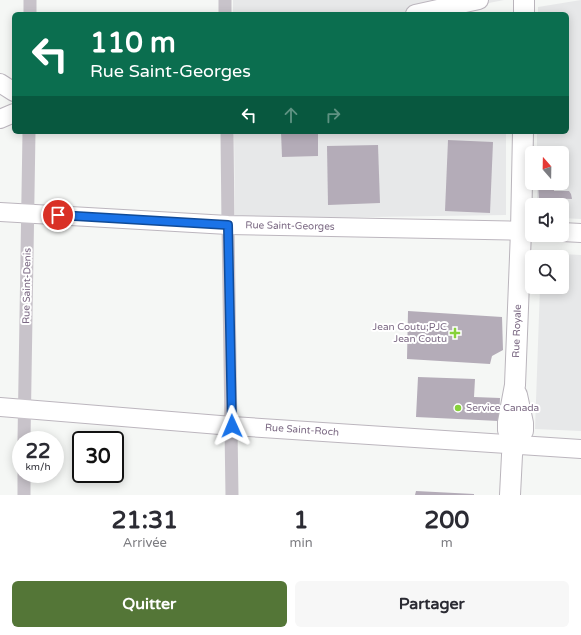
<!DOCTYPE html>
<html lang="fr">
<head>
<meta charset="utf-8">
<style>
  :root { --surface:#fff; --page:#f7f7f7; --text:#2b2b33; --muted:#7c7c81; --accent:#547637 }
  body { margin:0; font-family:"Varela Round",sans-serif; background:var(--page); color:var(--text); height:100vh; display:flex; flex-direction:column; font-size:15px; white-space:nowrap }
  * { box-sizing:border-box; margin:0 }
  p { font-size:13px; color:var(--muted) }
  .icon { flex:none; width:22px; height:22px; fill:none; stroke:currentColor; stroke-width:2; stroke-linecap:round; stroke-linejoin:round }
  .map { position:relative; height:495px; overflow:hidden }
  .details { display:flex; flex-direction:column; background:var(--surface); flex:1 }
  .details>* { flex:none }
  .top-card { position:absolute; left:12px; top:12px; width:557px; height:122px; border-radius:6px; box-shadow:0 2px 10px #0003; background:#0b6e4f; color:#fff; overflow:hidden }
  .needle { width:26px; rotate:340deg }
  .buttons { position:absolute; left:525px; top:146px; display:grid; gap:8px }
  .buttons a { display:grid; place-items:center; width:44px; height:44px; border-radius:6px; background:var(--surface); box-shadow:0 2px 10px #0003; font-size:20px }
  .speed { position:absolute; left:12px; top:431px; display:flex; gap:8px; font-size:20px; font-weight:700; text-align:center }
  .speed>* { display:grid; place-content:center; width:52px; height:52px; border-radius:50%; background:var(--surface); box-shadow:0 2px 10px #0003; line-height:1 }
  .speed small { font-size:10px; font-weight:400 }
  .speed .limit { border:2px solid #111; border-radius:6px; background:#fff; color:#111 }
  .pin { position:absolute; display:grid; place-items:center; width:34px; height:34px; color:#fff; margin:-17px; border:2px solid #fff; border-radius:50%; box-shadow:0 1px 4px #0007 }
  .me { position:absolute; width:44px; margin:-22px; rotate:359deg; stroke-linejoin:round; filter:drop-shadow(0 0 3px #0008) }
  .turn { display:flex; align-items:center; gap:14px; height:84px; padding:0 12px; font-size:18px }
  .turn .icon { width:52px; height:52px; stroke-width:2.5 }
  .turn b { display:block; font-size:28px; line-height:34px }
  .lanes { display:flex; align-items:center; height:38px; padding:0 12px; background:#0003; justify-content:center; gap:20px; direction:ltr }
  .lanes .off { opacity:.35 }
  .eta { display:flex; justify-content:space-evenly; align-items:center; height:68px; text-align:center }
  .eta b { font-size:24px; font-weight:700; line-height:28px }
  .cta { display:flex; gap:8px; margin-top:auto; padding:8px 12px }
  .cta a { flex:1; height:46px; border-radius:6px; background:var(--accent); color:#fff; font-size:16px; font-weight:700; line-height:46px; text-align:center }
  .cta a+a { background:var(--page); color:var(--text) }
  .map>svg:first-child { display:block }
  .built { fill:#e7e8e9 }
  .building { fill:#b4acb8 }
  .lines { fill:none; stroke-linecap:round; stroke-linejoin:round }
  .secondary-casing { stroke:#bcb6be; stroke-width:20 }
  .primary-casing { stroke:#bab5bc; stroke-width:22 }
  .street { stroke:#c8c3ca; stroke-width:13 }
  .secondary { stroke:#fff; stroke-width:18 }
  .primary { stroke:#fff; stroke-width:20 }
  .route-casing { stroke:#114b97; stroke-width:10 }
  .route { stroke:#1a73e8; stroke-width:7 }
  .poi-dot { fill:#87d13b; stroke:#fff; stroke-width:1.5 }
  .labels { text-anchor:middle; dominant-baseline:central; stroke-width:4; stroke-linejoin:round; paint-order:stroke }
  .street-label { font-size:10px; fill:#7b6983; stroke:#fff }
  .poi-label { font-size:10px; fill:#7b6983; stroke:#fff; text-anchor:end }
</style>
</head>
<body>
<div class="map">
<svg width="581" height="495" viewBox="0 0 581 495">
  <rect width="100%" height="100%" fill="#f5f7f5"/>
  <!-- built -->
  <g class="built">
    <polygon points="233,0 504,0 433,14 233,14"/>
    <polygon points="581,0 581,219 562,218 562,205 537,205 537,183 562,183 562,153 537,153 537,132 567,132 567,14 538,14 538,7"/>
    <polygon points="234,132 506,132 506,215 235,219"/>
    <polygon points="541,253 581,255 581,431 535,429 540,287 562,287 562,257 541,257"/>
  </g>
  <!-- building -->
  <g class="building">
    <polygon points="281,132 318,132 318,156 282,157"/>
    <polygon points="448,140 493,142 490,213 445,211"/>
    <polygon points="378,145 380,203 328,205 327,146"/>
    <polygon points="562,182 564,183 565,188 554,187 554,191 569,191 571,194 572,199 547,198 547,202 539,200 538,183 562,183"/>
    <polygon points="408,311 502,317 503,350 492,356 490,364 407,359"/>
    <polygon points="418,377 475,379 474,397 500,398 499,421 416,417"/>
    <polygon points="416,491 474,494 474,495 415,495"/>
  </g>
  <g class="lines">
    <defs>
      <g id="secondary">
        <polyline points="415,14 479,0"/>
        <polyline points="0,83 14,92"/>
        <polyline points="0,119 14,113"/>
        <polyline points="0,212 228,225 532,231"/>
        <polyline points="562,232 581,233"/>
        <polyline points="0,407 232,426 581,449"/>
      </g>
      <g id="primary">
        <polyline points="524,14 524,0"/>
        <polyline points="514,443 508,430 508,422 515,385 521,231 523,132"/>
        <polyline points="510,495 512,455 514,443 523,431 523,423 517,395"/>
      </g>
    </defs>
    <!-- secondary casing -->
    <use href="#secondary" class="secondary-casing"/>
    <!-- primary casing -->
    <use href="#primary" class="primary-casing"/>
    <!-- street -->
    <g class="street">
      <polyline points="225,0 225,14"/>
      <polyline points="30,14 30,0"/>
      <polyline points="227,132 228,225 232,495"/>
      <polyline points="24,440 29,132"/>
      <polyline points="24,495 24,474"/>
    </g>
    <!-- secondary -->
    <use href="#secondary" class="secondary"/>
    <!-- primary -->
    <use href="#primary" class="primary"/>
  </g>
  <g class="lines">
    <defs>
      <polyline id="route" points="58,215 228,225 232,426"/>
    </defs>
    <!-- route casing -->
    <use href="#route" class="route-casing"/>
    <!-- route -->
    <use href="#route" class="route"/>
  </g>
  <!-- markers -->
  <g class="poi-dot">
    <path d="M453 327h4v4h4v4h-4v4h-4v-4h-4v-4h4z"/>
    <circle cx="458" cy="408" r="4"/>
  </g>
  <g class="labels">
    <!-- street labels -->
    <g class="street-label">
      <text transform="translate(290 226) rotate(1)">Rue Saint-Georges</text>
      <text transform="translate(27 286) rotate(-89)">Rue Saint-Denis</text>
      <text transform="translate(517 331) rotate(-88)">Rue Royale</text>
      <text transform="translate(302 430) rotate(4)">Rue Saint-Roch</text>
    </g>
    <!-- poi labels -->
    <g class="poi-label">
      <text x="447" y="327">Jean Coutu;PJC<tspan x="447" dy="12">Jean Coutu</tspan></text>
      <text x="466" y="408" text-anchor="start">Service Canada</text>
    </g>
  </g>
</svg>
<div class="buttons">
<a><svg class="needle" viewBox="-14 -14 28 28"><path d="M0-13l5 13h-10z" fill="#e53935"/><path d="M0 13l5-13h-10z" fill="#7c7c81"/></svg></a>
<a><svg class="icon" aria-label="sound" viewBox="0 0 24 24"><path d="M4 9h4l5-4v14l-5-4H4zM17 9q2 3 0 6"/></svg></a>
<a><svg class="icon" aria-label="search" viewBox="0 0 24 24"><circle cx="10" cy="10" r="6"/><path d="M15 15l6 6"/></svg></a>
</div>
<div class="speed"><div>22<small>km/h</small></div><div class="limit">30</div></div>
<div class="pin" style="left:58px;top:215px;background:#d93025"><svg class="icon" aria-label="arrive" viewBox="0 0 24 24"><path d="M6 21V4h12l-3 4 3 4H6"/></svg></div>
<svg class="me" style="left:232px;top:426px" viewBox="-20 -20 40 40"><path d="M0-17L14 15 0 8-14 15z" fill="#1a73e8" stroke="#fff" stroke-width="4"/></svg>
<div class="top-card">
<div class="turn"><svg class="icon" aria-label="left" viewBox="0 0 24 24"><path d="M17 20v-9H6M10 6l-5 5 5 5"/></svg><div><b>110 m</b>Rue Saint-Georges</div></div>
<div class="lanes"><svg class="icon" aria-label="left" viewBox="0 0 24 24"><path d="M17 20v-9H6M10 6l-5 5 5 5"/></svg><svg class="icon off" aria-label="ahead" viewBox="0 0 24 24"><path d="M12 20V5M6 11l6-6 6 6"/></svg><svg class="icon off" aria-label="right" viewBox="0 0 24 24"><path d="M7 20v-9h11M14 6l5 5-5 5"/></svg></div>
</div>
</div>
<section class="details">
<div class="eta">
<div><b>21:31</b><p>Arrivée</p></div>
<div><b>1</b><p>min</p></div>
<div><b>200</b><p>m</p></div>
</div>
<div class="cta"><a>Quitter</a><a>Partager</a></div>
</section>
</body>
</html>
